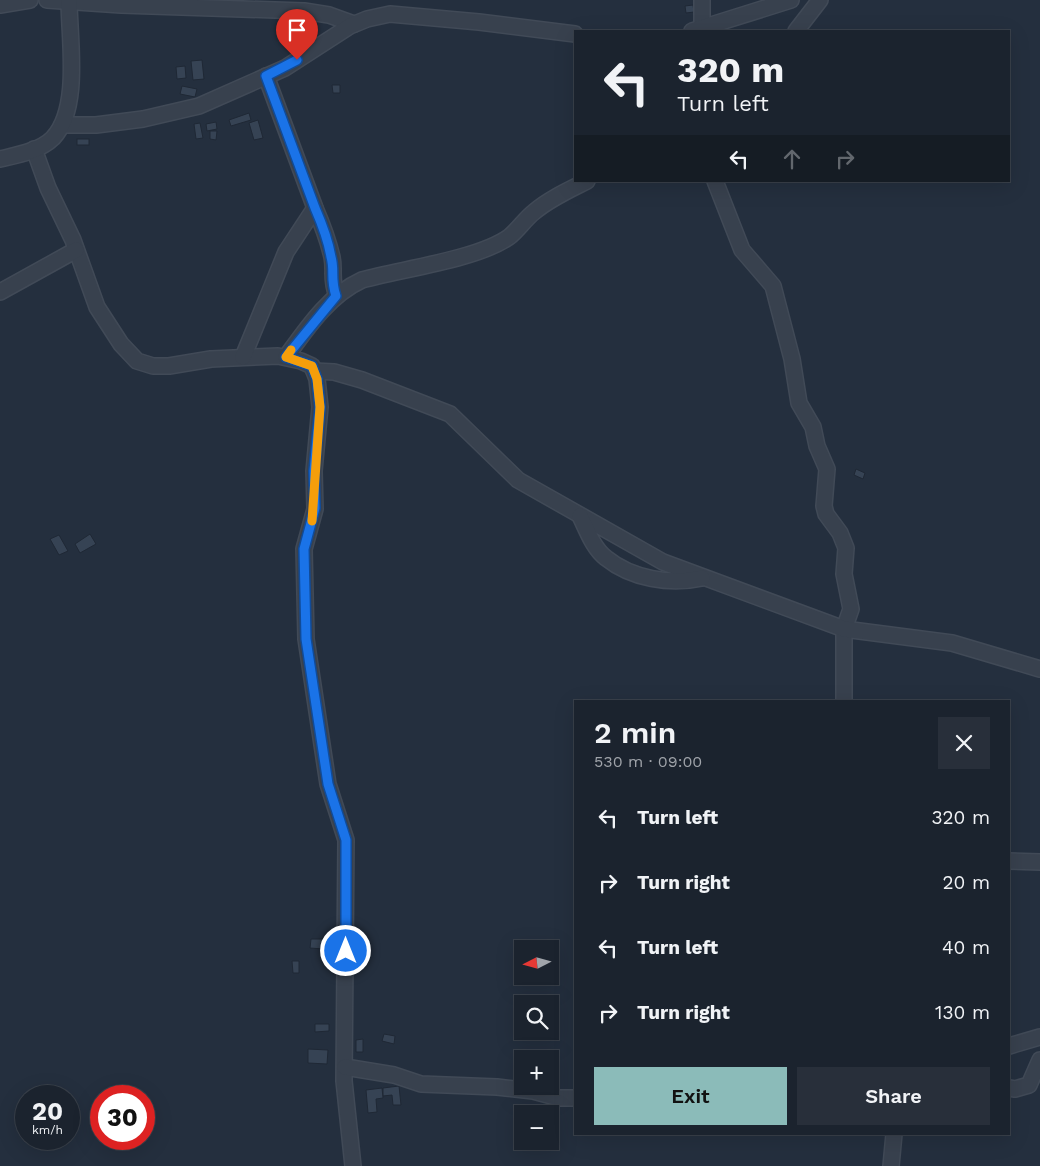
<!DOCTYPE html>
<html lang="en">
<head>
<meta charset="utf-8">
<style>
  :root { --surface:#1b232e; --page:#282f3a; --text:#f1f3f6; --muted:#a0a4aa; --line:#39404a; --accent:#8bbbb9 }
  body { margin:0; font-family:"Work Sans",sans-serif; background:var(--page); color:var(--text); height:100vh; display:flex; flex-direction:column; font-size:19px; white-space:nowrap }
  * { box-sizing:border-box; margin:0 }
  p { font-size:16px; color:var(--muted) }
  .icon { flex:none; width:28px; height:28px; fill:none; stroke:currentColor; stroke-width:2; stroke-linecap:round; stroke-linejoin:round }
  .map { position:relative; flex:1; overflow:hidden }
  .sheet { position:absolute; left:574px; top:700px; width:436px; height:435px; display:flex; flex-direction:column; background:var(--surface); border-radius:0px; box-shadow:0 5px 20px #0002,0 0 0 1px var(--line) }
  .sheet>* { flex:none }
  .guide { position:absolute; left:574px; top:30px; width:436px; height:152px; border-radius:0px; box-shadow:0 5px 20px #0002,0 0 0 1px var(--line); background:#1b232e; color:var(--text); overflow:hidden }
  .needle { width:32px; rotate:264deg }
  .tools { position:absolute; left:514px; top:940px; display:grid; gap:10px }
  .tools a { display:grid; place-items:center; width:45px; height:45px; border-radius:0px; background:var(--surface); box-shadow:0 5px 20px #0002,0 0 0 1px var(--line); font-size:25px }
  .speed { position:absolute; left:15px; top:1085px; display:flex; gap:10px; font-size:25px; font-weight:700; text-align:center }
  .speed>* { display:grid; place-content:center; width:65px; height:65px; border-radius:50%; background:var(--surface); box-shadow:0 5px 20px #0002,0 0 0 1px var(--line); line-height:1 }
  .speed small { font-size:12px; font-weight:400 }
  .speed .limit { border:8px solid #d22; background:#fff; color:#111 }
  .pin { position:absolute; display:grid; place-items:center; width:42px; height:42px; color:#fff; margin:-51px -21px; border-radius:50% 50% 50% 0; rotate:-45deg; box-shadow:0 0 5px #0007 }
  .pin .icon { rotate:45deg }
  .me { position:absolute; width:55px; margin:-28px; rotate:0deg; stroke-linejoin:round; filter:drop-shadow(0 0 4px #0008) }
  .turn { display:flex; align-items:center; gap:18px; height:105px; padding:0 20px; font-size:22px }
  .turn .icon { width:65px; height:65px; stroke-width:2.5 }
  .turn b { display:block; font-size:35px; line-height:42px }
  .lanes { display:flex; align-items:center; height:48px; padding:0 20px; background:#0003; justify-content:center; gap:25px; direction:ltr }
  .lanes .off { opacity:.35 }
  .round { display:grid; place-items:center; flex:none; width:52px; height:52px; border-radius:0px; background:var(--page) }
  .headline { display:flex; align-items:center; justify-content:space-between; height:85px; padding:0 20px }
  h1 { font-size:30px; font-weight:600; line-height:38px }
  .action { display:flex; gap:10px; margin-top:auto; padding:10px 20px }
  .action a { flex:1; height:58px; border-radius:0px; background:var(--accent); color:#111; font-size:20px; font-weight:600; line-height:58px; text-align:center }
  .action a+a { background:var(--page); color:var(--text) }
  ul { padding:0; list-style:none }
  li { display:flex; align-items:center; gap:15px; height:65px; padding:0 20px }
  li div { flex:1 }
  li b { display:block; font-size:19px }
  li em { font-style:normal }
  .map>svg:first-child { display:block }
  .building { fill:#364354; stroke:#1f2835 }
  .lines { fill:none; stroke-linecap:round; stroke-linejoin:round }
  .street-casing { stroke:#414a57; stroke-width:18 }
  .street { stroke:#38414e; stroke-width:15 }
  .route-casing { stroke:#114b97; stroke-width:12 }
  .route { stroke:#1a73e8; stroke-width:9 }
  .slow { stroke:#f59e0b; stroke-width:9 }
</style>
</head>
<body>
<div class="map">
<svg width="1040" height="1166" viewBox="0 0 1040 1166">
  <rect width="100%" height="100%" fill="#242f3e"/>
  <!-- building -->
  <g class="building">
    <polygon points="693,5 694,12 686,13 685,6"/>
    <polygon points="202,60 204,79 193,80 191,61"/>
    <polygon points="185,66 186,78 177,79 176,67"/>
    <polygon points="332,85 340,85 340,93 333,93"/>
    <polygon points="182,86 197,89 195,97 180,94"/>
    <polygon points="249,113 251,120 231,126 229,120"/>
    <polygon points="258,120 263,138 254,140 249,123"/>
    <polygon points="216,122 217,129 207,131 206,124"/>
    <polygon points="200,123 203,138 196,139 194,124"/>
    <polygon points="210,131 217,131 216,140 210,139"/>
    <rect x="77" y="139" width="12" height="6"/>
    <polygon points="856,469 865,473 863,479 854,475"/>
    <polygon points="90,534 96,544 80,553 75,544"/>
    <polygon points="59,535 68,551 59,555 50,539"/>
    <polygon points="311,939 324,939 323,949 310,948"/>
    <polygon points="333,953 339,955 335,964 330,962"/>
    <polygon points="292,961 299,961 299,973 293,973"/>
    <polygon points="315,1024 329,1024 329,1031 315,1032"/>
    <polygon points="384,1034 395,1036 394,1044 382,1041"/>
    <polygon points="363,1039 363,1052 356,1052 356,1040"/>
    <polygon points="308,1049 328,1050 327,1064 308,1063"/>
    <polygon points="399,1086 401,1105 393,1105 392,1095 383,1096 383,1088"/>
    <polygon points="382,1088 383,1098 376,1099 377,1112 368,1113 366,1090"/>
  </g>
  <g class="lines">
    <defs>
      <g id="street">
        <polyline points="47,0 121,5 304,11 329,15 354,24"/>
        <polyline points="702,0 702,27"/>
        <polyline points="0,5 30,0"/>
        <polyline points="692,31 791,0"/>
        <polyline points="796,31 820,0"/>
        <path d="M 266,76 L 315,208 C 322,224 328,240 332,257 C 335,272 330,278 337,296"/>
        <polyline points="62,125 96,125 143,119 199,106 285,68 350,26 367,19 390,14 479,22 575,34"/>
        <polyline points="34,149 48,188 73,240 97,307 121,344 137,361 153,366 169,366 211,359 278,356 301,361 312,366 317,379 320,407 314,471 315,509 304,549 306,639 328,784 346,840 344,1081 353,1166"/>
        <path d="M 0,159 C 17,155 40,151 53,138 C 81,108 69,38 69,0"/>
        <polyline points="715,181 742,250 773,286 792,359 799,403 813,427 817,446 827,469 824,506 826,514 840,533 846,548 844,574 851,609 844,629 844,701"/>
        <polyline points="0,292 76,250"/>
        <polyline points="243,357 286,252 315,208"/>
        <path d="M 286,357 C 307,328 329,295 362,280 C 402,269 478,259 509,237 C 518,230 525,219 534,212 C 549,199 569,190 587,181"/>
        <polyline points="314,371 334,372 362,380 450,414 518,480 663,562 844,629 952,643 1040,669"/>
        <path d="M 580,516 C 587,530 593,548 606,558 C 632,579 670,585 702,578"/>
        <polyline points="1009,861 1040,862"/>
        <polyline points="1009,1046 1040,1037"/>
        <polyline points="345,1067 394,1075 421,1084 497,1087 533,1091 559,1098 575,1098"/>
        <polyline points="1009,1088 1015,1089 1029,1085 1040,1060"/>
        <polyline points="891,1166 894,1134"/>
      </g>
    </defs>
    <!-- street casing -->
    <use href="#street" class="street-casing"/>
    <!-- street -->
    <use href="#street" class="street"/>
  </g>
  <g class="lines">
    <defs>
      <path id="route" d="M 297,60 L 266,76 L 315,208 C 322,224 328,239 331,257 C 335,271 330,278 336,296 L 286,357 L 312,366 L 317,379 L 320,407 L 314,471 L 315,508 L 304,549 L 306,639 L 328,784 L 346,840 L 346,951"/>
    </defs>
    <!-- route casing -->
    <use href="#route" class="route-casing"/>
    <!-- route -->
    <use href="#route" class="route"/>
    <!-- slow -->
    <polyline class="slow" points="291,350 286,357 312,366 317,379 320,407 312,521"/>
  </g>
</svg>
<div class="tools">
<a><svg class="needle" viewBox="-14 -14 28 28"><path d="M0-13l5 13h-10z" fill="#e53935"/><path d="M0 13l5-13h-10z" fill="#a0a4aa"/></svg></a>
<a><svg class="icon" aria-label="search" viewBox="0 0 24 24"><circle cx="10" cy="10" r="6"/><path d="M15 15l6 6"/></svg></a>
<a>+</a>
<a>−</a>
</div>
<div class="speed"><div>20<small>km/h</small></div><div class="limit">30</div></div>
<div class="pin" style="left:297px;top:60px;background:#d93025"><svg class="icon" aria-label="arrive" viewBox="0 0 24 24"><path d="M6 21V4h12l-3 4 3 4H6"/></svg></div>
<svg class="me" style="left:346px;top:951px" viewBox="-20 -20 40 40"><circle r="17" fill="#1a73e8" stroke="#fff" stroke-width="3"/><path d="M0-11L8 9 0 5-8 9z" fill="#fff"/></svg>
<div class="guide">
<div class="turn"><svg class="icon" aria-label="left" viewBox="0 0 24 24"><path d="M17 20v-9H6M10 6l-5 5 5 5"/></svg><div><b>320 m</b>Turn left</div></div>
<div class="lanes"><svg class="icon" aria-label="left" viewBox="0 0 24 24"><path d="M17 20v-9H6M10 6l-5 5 5 5"/></svg><svg class="icon off" aria-label="ahead" viewBox="0 0 24 24"><path d="M12 20V5M6 11l6-6 6 6"/></svg><svg class="icon off" aria-label="right" viewBox="0 0 24 24"><path d="M7 20v-9h11M14 6l5 5-5 5"/></svg></div>
</div>
<section class="sheet">
<div class="headline"><div><h1>2 min</h1><p>530 m · 09:00</p></div><a class="round"><svg class="icon" aria-label="close" viewBox="0 0 24 24"><path d="M6 6l12 12M18 6L6 18"/></svg></a></div>
<ul>
<li><svg class="icon" aria-label="left" viewBox="0 0 24 24"><path d="M17 20v-9H6M10 6l-5 5 5 5"/></svg><div><b>Turn left</b></div><em>320 m</em></li>
<li><svg class="icon" aria-label="right" viewBox="0 0 24 24"><path d="M7 20v-9h11M14 6l5 5-5 5"/></svg><div><b>Turn right</b></div><em>20 m</em></li>
<li><svg class="icon" aria-label="left" viewBox="0 0 24 24"><path d="M17 20v-9H6M10 6l-5 5 5 5"/></svg><div><b>Turn left</b></div><em>40 m</em></li>
<li><svg class="icon" aria-label="right" viewBox="0 0 24 24"><path d="M7 20v-9h11M14 6l5 5-5 5"/></svg><div><b>Turn right</b></div><em>130 m</em></li>
</ul>
<div class="action"><a>Exit</a><a>Share</a></div>
</section>
</div>
</body>
</html>
